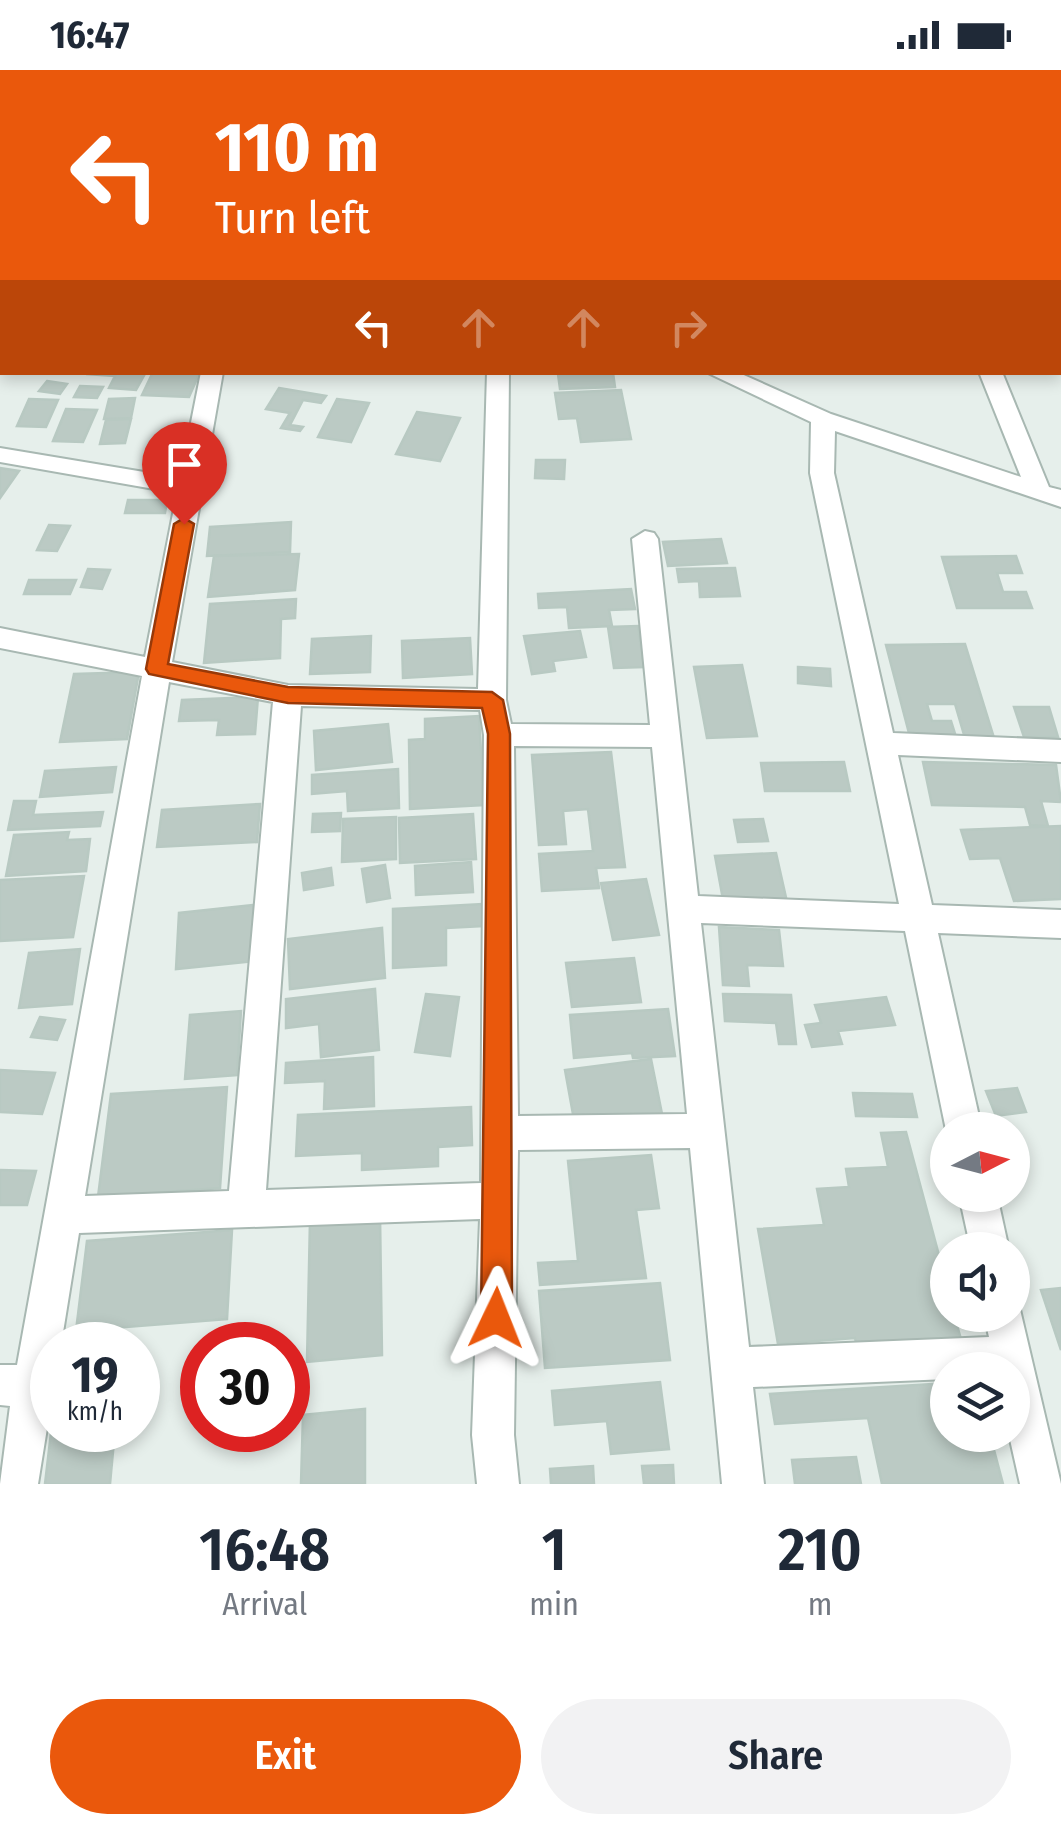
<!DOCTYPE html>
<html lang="en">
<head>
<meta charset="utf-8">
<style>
  :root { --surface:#fff; --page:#f2f2f3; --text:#1f2937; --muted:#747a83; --accent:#ea580c }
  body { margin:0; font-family:"Fira Sans Condensed",sans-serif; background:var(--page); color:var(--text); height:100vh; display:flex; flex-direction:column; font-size:38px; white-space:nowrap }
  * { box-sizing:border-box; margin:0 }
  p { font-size:32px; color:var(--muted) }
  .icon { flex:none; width:55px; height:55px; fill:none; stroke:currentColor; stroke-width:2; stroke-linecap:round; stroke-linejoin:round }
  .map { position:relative; height:1414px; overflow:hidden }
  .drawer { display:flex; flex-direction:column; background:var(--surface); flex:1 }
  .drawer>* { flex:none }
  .banner { position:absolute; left:0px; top:0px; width:1062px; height:305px; box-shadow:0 5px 15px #0003; background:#ea580c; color:#fff; overflow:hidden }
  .needle { width:65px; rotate:84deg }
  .controls { position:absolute; left:930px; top:1042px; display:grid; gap:20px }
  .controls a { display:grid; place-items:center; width:100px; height:100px; border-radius:50%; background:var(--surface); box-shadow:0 5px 15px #0003; font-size:50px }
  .speed { position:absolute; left:30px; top:1252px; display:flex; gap:20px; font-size:50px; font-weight:700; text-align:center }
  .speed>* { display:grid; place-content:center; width:130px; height:130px; border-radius:50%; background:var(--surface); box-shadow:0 5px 15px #0003; line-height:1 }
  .speed small { font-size:25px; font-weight:400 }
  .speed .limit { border:15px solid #d22; background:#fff; color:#111 }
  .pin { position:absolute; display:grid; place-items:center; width:85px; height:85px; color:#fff; margin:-102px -42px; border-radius:50% 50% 50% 0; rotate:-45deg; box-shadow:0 0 10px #0007 }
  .pin .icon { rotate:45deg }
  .me { position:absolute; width:110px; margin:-55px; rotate:2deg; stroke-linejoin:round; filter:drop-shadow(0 0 8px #0008) }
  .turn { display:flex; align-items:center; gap:35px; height:210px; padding:0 50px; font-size:45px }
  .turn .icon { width:130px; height:130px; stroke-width:2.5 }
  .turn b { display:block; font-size:70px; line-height:85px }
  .lanes { display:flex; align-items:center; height:95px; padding:0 50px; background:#0003; justify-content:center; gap:50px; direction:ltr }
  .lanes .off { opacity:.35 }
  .eta { display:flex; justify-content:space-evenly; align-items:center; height:170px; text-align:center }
  .eta b { font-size:60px; font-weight:600; line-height:70px }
  .button { display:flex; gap:20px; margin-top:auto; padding:20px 50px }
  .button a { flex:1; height:115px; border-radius:60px; background:var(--accent); color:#fff; font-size:40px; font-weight:600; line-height:115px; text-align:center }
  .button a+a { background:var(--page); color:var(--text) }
  .status { display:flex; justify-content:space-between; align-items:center; height:70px; padding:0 50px; background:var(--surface); direction:ltr }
  .status svg { height:28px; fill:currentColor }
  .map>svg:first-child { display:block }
  .building { fill:#bbcac4; stroke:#b8c9c2; stroke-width:2.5 }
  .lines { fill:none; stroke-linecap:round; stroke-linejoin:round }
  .minor-casing { stroke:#a8b8b2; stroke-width:4 }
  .minor { fill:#fff; fill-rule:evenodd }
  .route { fill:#ea580c; stroke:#983908; stroke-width:2.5 }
</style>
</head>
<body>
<div class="status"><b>16:47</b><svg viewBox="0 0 49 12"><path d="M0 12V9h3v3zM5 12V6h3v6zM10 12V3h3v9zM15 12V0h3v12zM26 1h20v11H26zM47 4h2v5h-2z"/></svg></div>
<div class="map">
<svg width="1061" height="1414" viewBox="0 0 1061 1414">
  <rect width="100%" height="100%" fill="#e6efeb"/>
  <!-- building -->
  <g class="building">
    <polygon points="146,302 136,320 109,318 115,306 86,304"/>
    <polygon points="153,302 200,302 189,327 142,325"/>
    <polygon points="613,303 615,317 560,319 558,304"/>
    <polygon points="47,311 67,314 60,324 39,321"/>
    <polygon points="80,316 103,317 97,328 74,327"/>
    <polygon points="279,318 326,326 321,333 303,330 290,355 303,357 300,361 281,358 290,343 266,339"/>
    <polygon points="621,320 631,369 581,372 577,348 559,349 555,323"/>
    <polygon points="135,328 131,348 104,349 109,329"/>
    <polygon points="29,329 58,330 46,357 17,356"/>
    <polygon points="337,329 369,333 351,372 318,367"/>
    <polygon points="66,339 97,340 83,372 53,371"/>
    <polygon points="417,342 460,348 440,391 396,384"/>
    <polygon points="131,349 125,373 100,374 106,350"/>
    <polygon points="536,390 565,390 564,409 535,408"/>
    <polygon points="0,398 19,401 0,428"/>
    <polygon points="128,430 167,430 165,443 125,443"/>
    <polygon points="291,452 290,482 207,486 210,457"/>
    <polygon points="49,455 70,456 57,481 37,480"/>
    <polygon points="721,469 727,493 668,496 663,472"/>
    <polygon points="299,484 295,520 208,527 214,486"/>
    <polygon points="1016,486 1022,503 997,503 1003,522 1026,522 1032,538 957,538 942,487"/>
    <polygon points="735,498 740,526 700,527 699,511 679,512 677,499"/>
    <polygon points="88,499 110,500 102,519 81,517"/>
    <polygon points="29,510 76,510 70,524 24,524"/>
    <polygon points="631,519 635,539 609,540 612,556 569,558 567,537 539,538 538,524"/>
    <polygon points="296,529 295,548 281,549 280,588 204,593 210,534"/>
    <polygon points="638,556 644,597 614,598 608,557"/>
    <polygon points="580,561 586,587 553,591 555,601 532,604 524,566"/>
    <polygon points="371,566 370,602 310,604 312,569"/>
    <polygon points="470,568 472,604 403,608 402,571"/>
    <polygon points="965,574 994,668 965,668 955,634 927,634 932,651 951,651 956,667 910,667 886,575"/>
    <polygon points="742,595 757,666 707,668 694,597"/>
    <polygon points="798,597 830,599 831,616 798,613"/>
    <polygon points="139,602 127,669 60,672 74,604"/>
    <polygon points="258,627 255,664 217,665 219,650 179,651 182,630"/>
    <polygon points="1014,637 1049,637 1058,667 1024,667"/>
    <polygon points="479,646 484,735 410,739 409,670 425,669 425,649"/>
    <polygon points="388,654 392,692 316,700 314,661"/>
    <polygon points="611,682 625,797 596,798 599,818 542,821 539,784 593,781 588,739 563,741 566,774 539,775 532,685"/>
    <polygon points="844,692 850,721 765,721 761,693"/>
    <polygon points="923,692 1056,695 1061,732 1041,731 1048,756 1030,755 1025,737 932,735"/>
    <polygon points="116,697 112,722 40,727 45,701"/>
    <polygon points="398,699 399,738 348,741 347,721 312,724 312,705"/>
    <polygon points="14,731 36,731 33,745 103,742 100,756 8,760"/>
    <polygon points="260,734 257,772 157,777 162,740"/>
    <polygon points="341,743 340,761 312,762 313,744"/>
    <polygon points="473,744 476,789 400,793 399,748"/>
    <polygon points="396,747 396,789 342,792 343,749"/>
    <polygon points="763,749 768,771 738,772 734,750"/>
    <polygon points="1061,756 1061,829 1014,831 1000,788 970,789 961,760"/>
    <polygon points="69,762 67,770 90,769 86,801 6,806 14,765"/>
    <polygon points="776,783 787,832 724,835 715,786"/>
    <polygon points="471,792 473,822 416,825 415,796"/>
    <polygon points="385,795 390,828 367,832 362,799"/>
    <polygon points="331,798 333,815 304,820 302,803"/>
    <polygon points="84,806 73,867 0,871 0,810"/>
    <polygon points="646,809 659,865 613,870 601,813"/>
    <polygon points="482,834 483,856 446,858 446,895 393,898 393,839"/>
    <polygon points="254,835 254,891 176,899 179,843"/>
    <polygon points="719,857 779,860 783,896 747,895 749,916 723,915"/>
    <polygon points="382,858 385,908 290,919 288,869"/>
    <polygon points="80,879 72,934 19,938 29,883"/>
    <polygon points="634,888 641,932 572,937 566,893"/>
    <polygon points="375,919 379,980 321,987 319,954 286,958 286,929"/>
    <polygon points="426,924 459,927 450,986 415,982"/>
    <polygon points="723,924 791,925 796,974 779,974 776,953 725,951"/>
    <polygon points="886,927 895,955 838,961 842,974 812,977 805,955 821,953 815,935"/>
    <polygon points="668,939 675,986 633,988 632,983 574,988 570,945"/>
    <polygon points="241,941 237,1005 185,1009 190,945"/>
    <polygon points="40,947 65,950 57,970 31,967"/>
    <polygon points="373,987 374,1036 324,1039 325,1011 285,1013 286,993"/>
    <polygon points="651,989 662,1044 575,1055 565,1000"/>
    <polygon points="0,1000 55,1003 42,1044 0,1042"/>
    <polygon points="227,1017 220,1118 98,1127 111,1024"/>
    <polygon points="1017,1018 1026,1042 996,1046 986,1021"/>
    <polygon points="853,1023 912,1024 917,1047 856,1046"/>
    <polygon points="471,1037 472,1075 438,1077 438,1096 362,1100 362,1083 296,1086 298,1045"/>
    <polygon points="906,1062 948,1219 948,1245 954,1245 961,1269 857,1277 855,1268 778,1274 758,1159 824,1155 817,1119 849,1117 846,1099 888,1097 881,1063"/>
    <polygon points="651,1085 659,1138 636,1140 646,1208 540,1215 538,1193 578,1191 568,1091"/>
    <polygon points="0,1100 36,1101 27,1135 0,1135"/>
    <polygon points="380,1145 382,1285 307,1292 310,1150"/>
    <polygon points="232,1160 227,1249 76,1261 87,1171"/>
    <polygon points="660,1213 670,1290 545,1298 539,1221"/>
    <polygon points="1061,1218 1061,1280 1041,1220"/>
    <polygon points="660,1312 669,1379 611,1384 607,1351 555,1355 552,1321"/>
    <polygon points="948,1313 948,1365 990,1365 1003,1414 882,1414 868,1348 775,1354 770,1324"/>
    <polygon points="365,1339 365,1414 301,1414 303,1345"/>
    <polygon points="52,1354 52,1360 115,1360 110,1414 45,1414"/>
    <polygon points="856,1387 861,1414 795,1414 792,1390"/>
    <polygon points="673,1395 674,1414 644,1414 642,1396"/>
    <polygon points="593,1396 594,1414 551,1414 550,1399"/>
  </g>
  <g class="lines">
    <defs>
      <g id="minor">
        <polygon points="256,0 274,0 274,2 257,2"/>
        <polygon points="793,0 811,0 813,2 795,2"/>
        <polygon points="918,0 936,0 938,2 920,2"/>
        <rect x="0" y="5" width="2" height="11"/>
        <rect x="1060" y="53" width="1" height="12"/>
        <polygon points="2,75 2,88 0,89 0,76"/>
        <polygon points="0,99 2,100 2,112 0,111"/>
        <rect x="1060" y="152" width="1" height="13"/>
        <polygon points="0,158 2,159 2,171 0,171"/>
        <polygon points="0,258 2,259 2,273 0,272"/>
        <path d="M 201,302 L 223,302 L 172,592 L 288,615 L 478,619 L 487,302 L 509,302 L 506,630 L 511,654 L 650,655 L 632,469 L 645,461 L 654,463 L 658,469 L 698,826 L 899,834 L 810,403 L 811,352 L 706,302 L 737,302 L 831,344 L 1021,407 L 979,302 L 1002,302 L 1049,417 L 1061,420 L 1061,437 L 835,361 L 834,403 L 893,663 L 1061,670 L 1061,692 L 898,685 L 932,835 L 1061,840 L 1061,868 L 938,863 L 982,1060 L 948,1060 L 948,1064 L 946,1060 L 905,861 L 701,853 L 749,1277 L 989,1267 L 984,1245 L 1012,1245 L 1012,1229 L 1018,1231 L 1061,1414 L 1020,1414 L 1009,1365 L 1012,1365 L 1012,1300 L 948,1300 L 948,1309 L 753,1317 L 764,1414 L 722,1414 L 690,1078 L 518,1080 L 514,1365 L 519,1414 L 477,1414 L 472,1365 L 480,1149 L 79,1163 L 61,1275 L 52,1275 L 52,1327 L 38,1414 L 0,1414 L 10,1336 L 0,1335 L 0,1295 L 17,1295 L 142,606 L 0,578 L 0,558 L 145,587 L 177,423 L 0,392 L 0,378 L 180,408 ZM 169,612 L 273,632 L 229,1121 L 85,1126 ZM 301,636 L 480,640 L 484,665 L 481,1113 L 266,1120 ZM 514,676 L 652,677 L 687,1044 L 518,1046 Z"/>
        <polygon points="959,1125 997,1125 1009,1180 971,1180"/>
      </g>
    </defs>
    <!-- minor casing -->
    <use href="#minor" class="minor-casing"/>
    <!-- minor -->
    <use href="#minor" class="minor"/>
  </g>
  <!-- route -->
  <polygon class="route" points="184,448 194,454 168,594 288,617 492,622 503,630 510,664 512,1248 507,1258 496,1263 486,1258 481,1248 488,664 482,638 288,633 149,604 146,599 174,454"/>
</svg>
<div class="controls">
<a><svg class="needle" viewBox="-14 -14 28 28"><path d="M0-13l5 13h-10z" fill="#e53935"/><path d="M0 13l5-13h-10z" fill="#747a83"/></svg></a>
<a><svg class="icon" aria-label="sound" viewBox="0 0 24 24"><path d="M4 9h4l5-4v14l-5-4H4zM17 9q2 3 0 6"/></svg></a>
<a><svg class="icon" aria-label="layers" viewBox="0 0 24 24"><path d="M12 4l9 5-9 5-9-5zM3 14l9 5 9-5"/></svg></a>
</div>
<div class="speed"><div>19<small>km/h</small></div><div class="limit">30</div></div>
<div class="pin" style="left:184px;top:454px;background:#d93025"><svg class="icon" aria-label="arrive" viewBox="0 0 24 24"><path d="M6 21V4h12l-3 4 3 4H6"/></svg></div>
<svg class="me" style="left:496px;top:1248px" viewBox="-20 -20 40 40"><path d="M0-17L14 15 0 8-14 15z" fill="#ea580c" stroke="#fff" stroke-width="4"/></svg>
<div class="banner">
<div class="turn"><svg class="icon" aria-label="left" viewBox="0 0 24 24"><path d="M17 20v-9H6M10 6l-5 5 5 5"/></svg><div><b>110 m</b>Turn left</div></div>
<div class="lanes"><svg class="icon" aria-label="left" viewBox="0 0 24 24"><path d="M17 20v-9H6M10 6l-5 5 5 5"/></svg><svg class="icon off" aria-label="ahead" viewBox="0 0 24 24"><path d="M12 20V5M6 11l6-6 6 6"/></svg><svg class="icon off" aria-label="ahead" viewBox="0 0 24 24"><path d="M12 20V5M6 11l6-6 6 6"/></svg><svg class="icon off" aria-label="right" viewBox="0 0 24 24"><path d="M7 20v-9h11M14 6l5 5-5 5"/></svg></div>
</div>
</div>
<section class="drawer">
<div class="eta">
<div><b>16:48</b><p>Arrival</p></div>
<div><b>1</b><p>min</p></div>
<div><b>210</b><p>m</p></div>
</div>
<div class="button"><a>Exit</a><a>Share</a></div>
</section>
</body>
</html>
